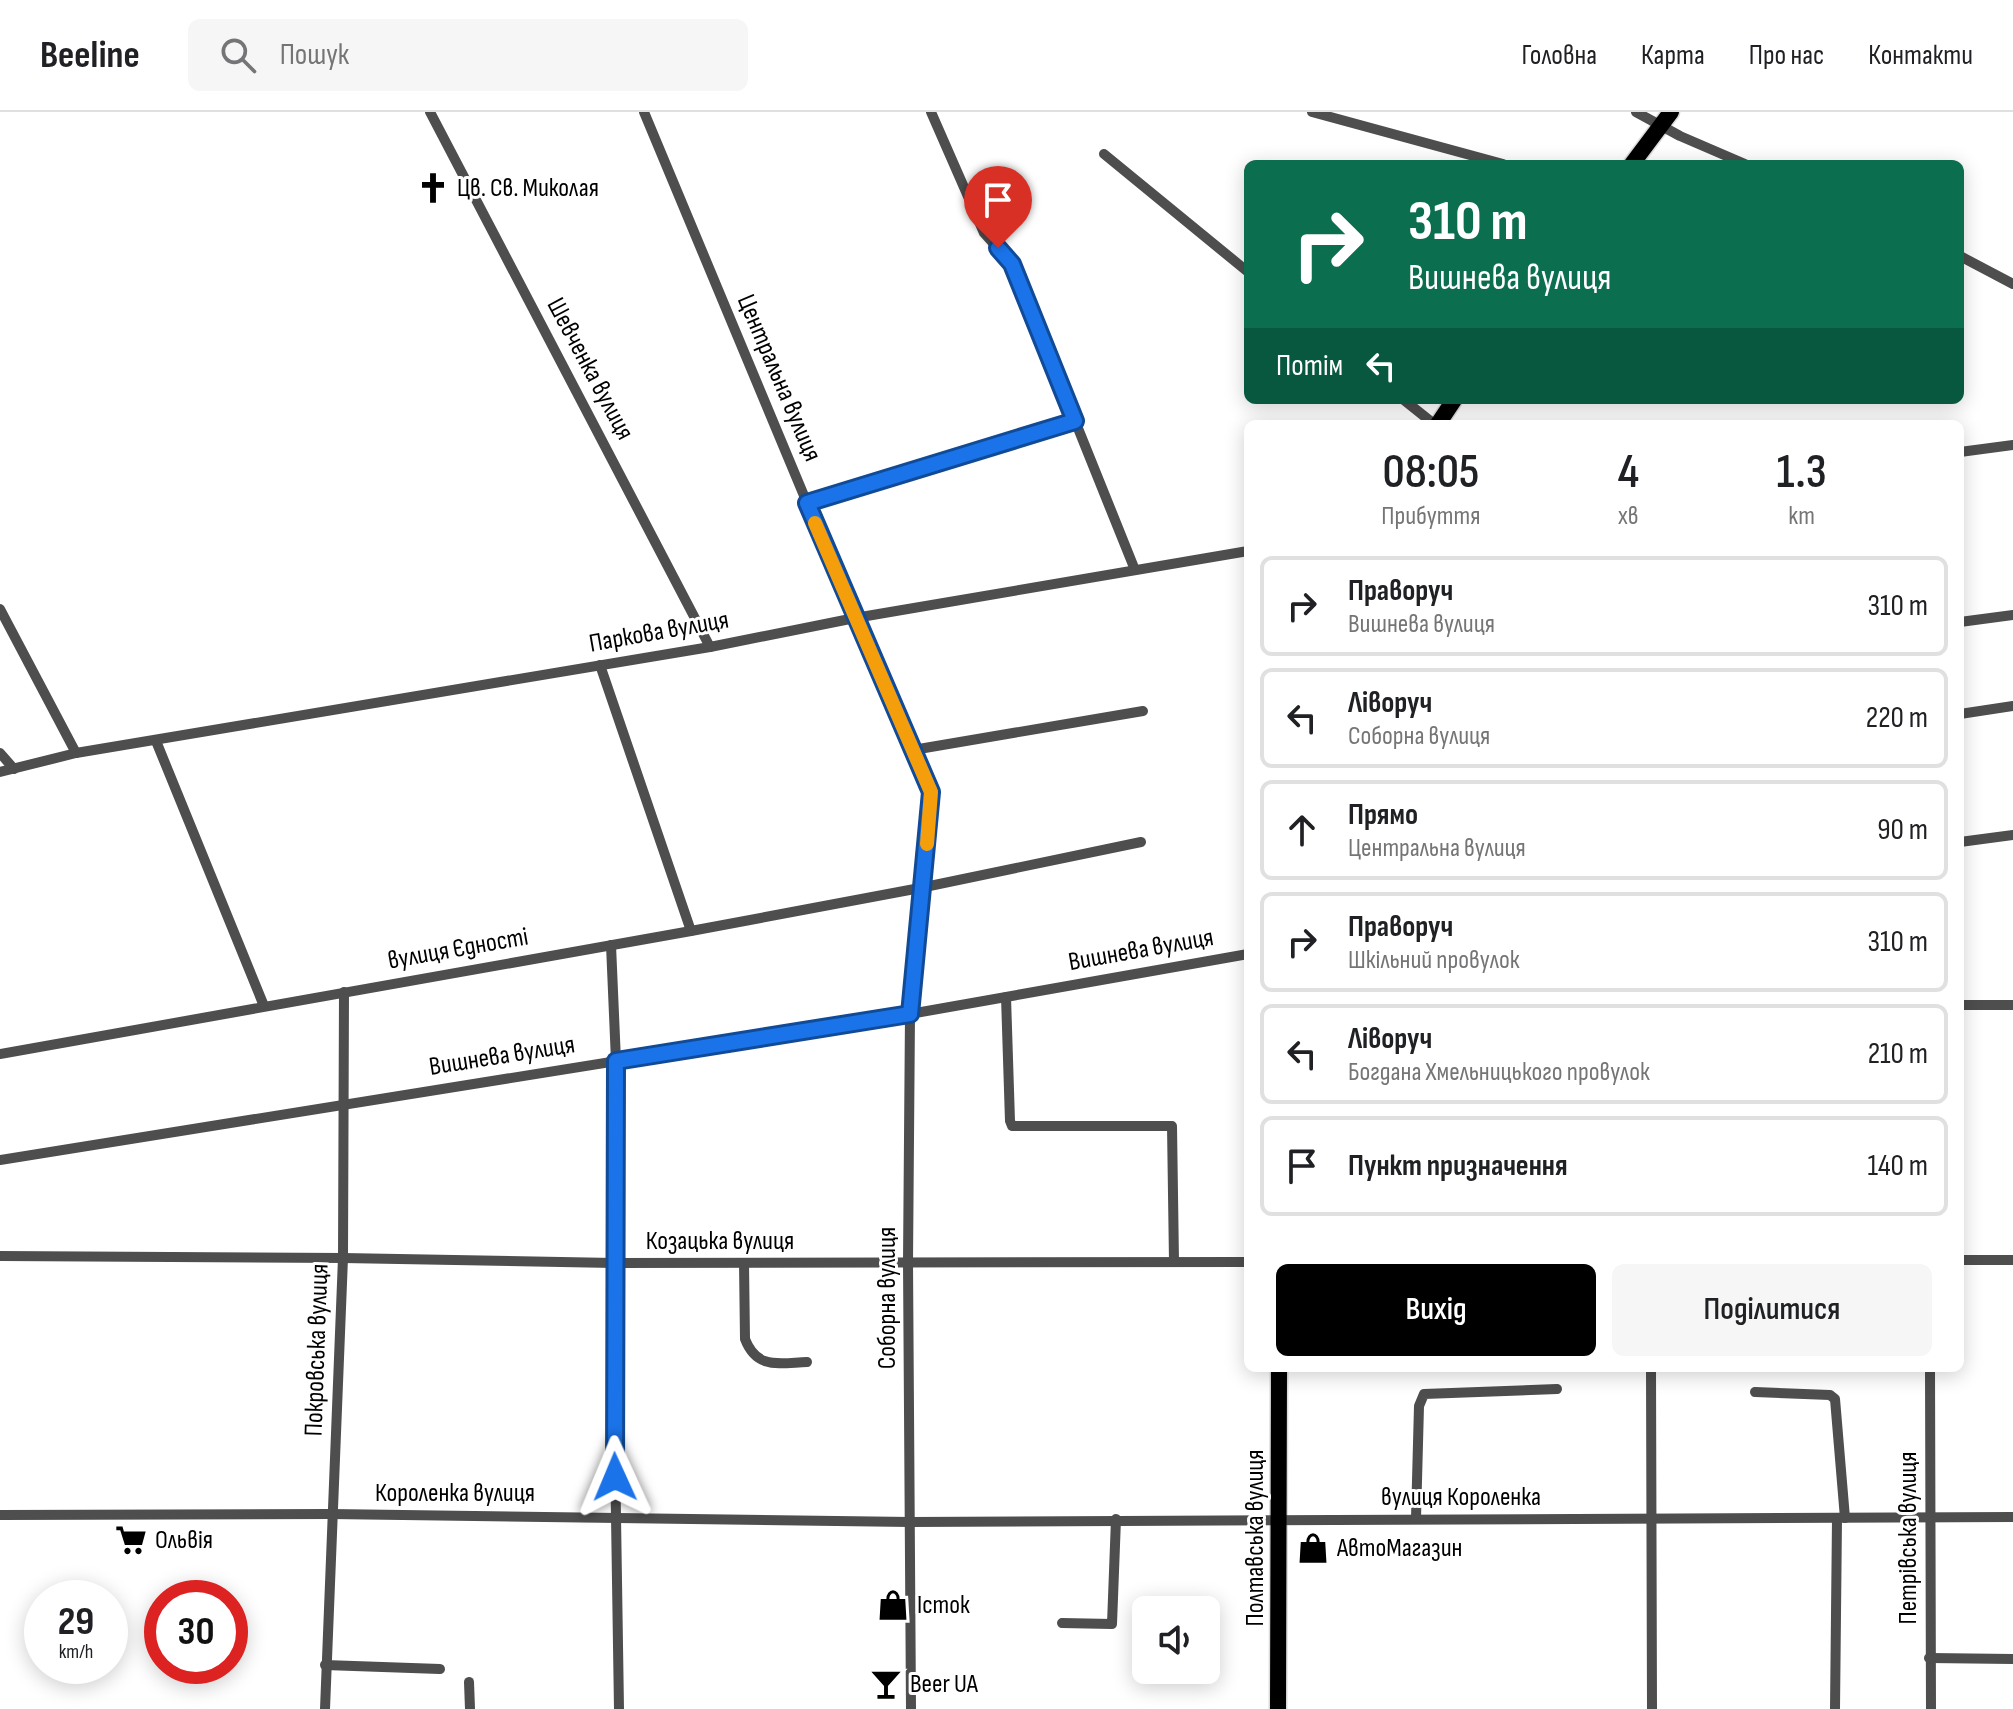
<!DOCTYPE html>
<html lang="uk">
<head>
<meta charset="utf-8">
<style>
  :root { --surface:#fff; --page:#f6f6f6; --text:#202124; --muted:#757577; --line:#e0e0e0; --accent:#000 }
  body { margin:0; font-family:"Sofia Sans Condensed",sans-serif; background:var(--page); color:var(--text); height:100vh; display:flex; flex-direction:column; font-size:30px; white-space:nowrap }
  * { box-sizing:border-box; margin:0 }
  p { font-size:26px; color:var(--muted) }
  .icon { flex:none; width:44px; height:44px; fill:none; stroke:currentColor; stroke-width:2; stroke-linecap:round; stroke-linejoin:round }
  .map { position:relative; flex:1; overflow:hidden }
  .details { position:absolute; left:1244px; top:308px; width:720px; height:952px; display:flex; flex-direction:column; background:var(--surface); border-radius:12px; box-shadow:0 4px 20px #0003 }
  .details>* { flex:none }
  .guide { position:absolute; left:1244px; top:48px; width:720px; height:244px; border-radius:12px; box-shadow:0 4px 20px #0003; background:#0b6e4f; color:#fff; overflow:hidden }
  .buttons { position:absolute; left:1132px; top:1484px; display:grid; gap:16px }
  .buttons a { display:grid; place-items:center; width:88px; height:88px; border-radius:12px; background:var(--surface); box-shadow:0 4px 20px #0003; font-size:40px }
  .speed { position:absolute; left:24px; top:1468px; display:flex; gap:16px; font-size:40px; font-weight:700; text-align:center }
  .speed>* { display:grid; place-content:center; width:104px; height:104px; border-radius:50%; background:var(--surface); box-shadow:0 4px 20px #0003; line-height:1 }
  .speed small { font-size:20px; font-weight:400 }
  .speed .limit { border:12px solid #d22; background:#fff; color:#111 }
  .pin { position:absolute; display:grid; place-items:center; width:68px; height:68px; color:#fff; margin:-82px -34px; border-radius:50% 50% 50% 0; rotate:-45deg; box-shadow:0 0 8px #0007 }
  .pin .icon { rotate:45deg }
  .me { position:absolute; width:88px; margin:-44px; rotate:359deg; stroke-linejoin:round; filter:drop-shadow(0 0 6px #0008) }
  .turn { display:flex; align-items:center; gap:28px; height:168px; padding:0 32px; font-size:36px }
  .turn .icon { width:104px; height:104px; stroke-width:2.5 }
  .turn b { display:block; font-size:56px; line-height:68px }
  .then { display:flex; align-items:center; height:76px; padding:0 32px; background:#0003; gap:16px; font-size:30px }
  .eta { display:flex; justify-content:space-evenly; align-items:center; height:136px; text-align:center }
  .eta b { font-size:48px; font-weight:600; line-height:56px }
  .button { display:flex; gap:16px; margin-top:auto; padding:16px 32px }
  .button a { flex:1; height:92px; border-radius:12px; background:var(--accent); color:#fff; font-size:32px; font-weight:600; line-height:92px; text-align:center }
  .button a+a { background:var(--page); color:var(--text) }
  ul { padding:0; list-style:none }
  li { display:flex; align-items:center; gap:24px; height:100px; margin:0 16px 12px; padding:0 16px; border:4px solid var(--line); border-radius:12px }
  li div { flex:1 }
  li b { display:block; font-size:30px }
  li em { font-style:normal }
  header { display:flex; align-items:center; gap:48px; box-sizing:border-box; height:112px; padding:0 40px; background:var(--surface); border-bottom:2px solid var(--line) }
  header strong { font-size:38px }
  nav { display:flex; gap:44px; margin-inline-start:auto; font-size:28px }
  .search { width:560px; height:72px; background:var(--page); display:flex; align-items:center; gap:20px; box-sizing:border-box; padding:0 28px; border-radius:12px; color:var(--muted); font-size:30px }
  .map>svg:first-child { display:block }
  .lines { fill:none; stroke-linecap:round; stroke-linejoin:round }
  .highway-casing { stroke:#dbdbdb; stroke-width:19 }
  .minor { stroke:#4e4e4e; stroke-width:10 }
  .highway { stroke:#000; stroke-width:16 }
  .route-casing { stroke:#114b97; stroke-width:20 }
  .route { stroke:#1a73e8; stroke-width:14 }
  .slow { stroke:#f59e0b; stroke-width:14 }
  .labels { text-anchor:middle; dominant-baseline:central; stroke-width:6; stroke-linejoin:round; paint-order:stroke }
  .poi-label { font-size:26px; fill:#000; stroke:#fff; text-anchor:start }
  .street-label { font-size:26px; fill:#000; stroke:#fff }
</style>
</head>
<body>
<header>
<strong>Beeline</strong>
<div class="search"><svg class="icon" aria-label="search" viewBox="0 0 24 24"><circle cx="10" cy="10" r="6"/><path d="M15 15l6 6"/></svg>Пошук</div>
<nav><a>Головна</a><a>Карта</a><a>Про нас</a><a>Контакти</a></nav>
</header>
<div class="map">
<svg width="2013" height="1597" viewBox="0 0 2013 1597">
  <rect width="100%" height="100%" fill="#fff"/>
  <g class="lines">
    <defs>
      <g id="highway">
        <polyline points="1632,52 1671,0"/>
        <polyline points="1438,312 1454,288"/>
        <polyline points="1278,1597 1279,1256"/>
      </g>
    </defs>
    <!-- highway casing -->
    <use href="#highway" class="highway-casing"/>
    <!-- minor -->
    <g class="minor">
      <polyline points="430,0 710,535"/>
      <polyline points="644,0 855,506 931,680 910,902 908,1150 911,1597"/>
      <polyline points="931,0 984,121 1012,152 1135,458"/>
      <polyline points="1312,0 1503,52"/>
      <polyline points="1636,0 1680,24 1745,52"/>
      <polyline points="1104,42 1248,160"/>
      <polyline points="1960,144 2013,172"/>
      <polyline points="1404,288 1434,312"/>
      <polyline points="1960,340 2013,333"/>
      <polyline points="807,391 1075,309"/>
      <polyline points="0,497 76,641"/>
      <polyline points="1960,510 2013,503"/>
      <polyline points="600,553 691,819"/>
      <polyline points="1960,602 2013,594"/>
      <polyline points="156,629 264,894"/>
      <polyline points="913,638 1143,599"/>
      <polyline points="0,641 14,657"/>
      <polyline points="0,660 76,641 710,535 855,506 1248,439"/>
      <polyline points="1960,730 2013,723"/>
      <polyline points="611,833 616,949 614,1277 619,1597"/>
      <polyline points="1006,885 1010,1009 1012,1014 1172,1014 1174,1150"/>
      <polyline points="1960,893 2013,893"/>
      <polyline points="0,942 691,819 920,776 1141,730"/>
      <polyline points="0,1048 910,902 1248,842"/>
      <polyline points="0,1144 343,1146 614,1151 1248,1150"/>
      <polyline points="1960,1148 2013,1148"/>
      <path d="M 744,1151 L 745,1227 C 757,1258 779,1251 807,1250"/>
      <polyline points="1651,1256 1652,1597"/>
      <polyline points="1930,1256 1931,1597"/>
      <polyline points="1755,1280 1830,1283 1835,1287 1845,1406"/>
      <polyline points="0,1403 331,1402 910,1410 2013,1405"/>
      <polyline points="1416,1406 1419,1294 1424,1282 1557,1277"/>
      <polyline points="1062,1511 1112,1512 1116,1407"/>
      <polyline points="1929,1546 2013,1547"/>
      <polyline points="325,1553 440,1557"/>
      <polyline points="469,1570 470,1597"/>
      <polyline points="325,1597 343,1146 344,880"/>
      <polyline points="1835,1597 1837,1407"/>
    </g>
    <!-- highway -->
    <use href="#highway" class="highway"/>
  </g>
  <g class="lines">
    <defs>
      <polyline id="route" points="615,1365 616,949 910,902 931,680 807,391 1075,309 1012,152 998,136"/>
    </defs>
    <!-- route casing -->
    <use href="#route" class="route-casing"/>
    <!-- route -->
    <use href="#route" class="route"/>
    <!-- slow -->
    <polyline class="slow" points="815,411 931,680 927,732"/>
  </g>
  <!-- icons -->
  <defs>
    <symbol id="church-bare" viewBox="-9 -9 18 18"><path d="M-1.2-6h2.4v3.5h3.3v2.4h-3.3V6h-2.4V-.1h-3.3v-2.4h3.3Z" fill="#000" stroke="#fff" stroke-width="2.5" paint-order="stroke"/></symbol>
    <symbol id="supermarket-bare" viewBox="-9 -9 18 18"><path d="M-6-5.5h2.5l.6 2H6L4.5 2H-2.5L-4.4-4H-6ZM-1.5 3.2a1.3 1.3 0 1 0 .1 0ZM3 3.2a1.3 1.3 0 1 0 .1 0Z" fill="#000" stroke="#fff" stroke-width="2.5" paint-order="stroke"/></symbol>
    <symbol id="shop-bare" viewBox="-9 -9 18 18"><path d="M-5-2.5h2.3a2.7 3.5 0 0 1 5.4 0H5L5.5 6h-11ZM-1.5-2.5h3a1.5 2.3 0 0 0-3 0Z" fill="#000" stroke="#fff" stroke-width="2.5" paint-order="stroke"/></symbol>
    <symbol id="bar-bare" viewBox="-9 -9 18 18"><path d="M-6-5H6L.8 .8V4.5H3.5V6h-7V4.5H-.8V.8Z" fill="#000" stroke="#fff" stroke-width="2.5" paint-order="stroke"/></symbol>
  </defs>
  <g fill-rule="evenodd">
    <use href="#church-bare" x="411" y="54" width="44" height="44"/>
    <use href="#supermarket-bare" x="109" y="1406" width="44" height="44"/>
    <use href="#shop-bare" x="1291" y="1414" width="44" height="44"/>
    <use href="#shop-bare" x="871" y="1471" width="44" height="44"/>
    <use href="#bar-bare" x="864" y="1550" width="44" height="44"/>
  </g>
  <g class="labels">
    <!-- poi labels -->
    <g class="poi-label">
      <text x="457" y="76">Цв. Св. Миколая</text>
      <text x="155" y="1428">Ольвія</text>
      <text x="1337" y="1436">АвтоМагазин</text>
      <text x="917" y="1493">Істок</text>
      <text x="910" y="1572">Beer UA</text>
    </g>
    <!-- street labels -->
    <g class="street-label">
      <text transform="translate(590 257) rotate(62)">Шевченка вулиця</text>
      <text transform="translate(779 266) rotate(67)">Центральна вулиця</text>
      <text transform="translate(659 520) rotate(-10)">Паркова вулиця</text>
      <text transform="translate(458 837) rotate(-10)">вулиця Єдності</text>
      <text transform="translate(1141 838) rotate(-10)">Вишнева вулиця</text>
      <text transform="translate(502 944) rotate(-9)">Вишнева вулиця</text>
      <text x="720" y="1129">Козацька вулиця</text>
      <text transform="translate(887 1186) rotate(-90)">Соборна вулиця</text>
      <text transform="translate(317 1238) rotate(-88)">Покровська вулиця</text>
      <text x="455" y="1381">Короленка вулиця</text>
      <text x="1461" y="1385">вулиця Короленка</text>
      <text transform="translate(1255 1426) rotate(-90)">Полтавська вулиця</text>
      <text transform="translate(1908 1426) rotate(-90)">Петрівська вулиця</text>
    </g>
  </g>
</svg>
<div class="buttons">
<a><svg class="icon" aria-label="sound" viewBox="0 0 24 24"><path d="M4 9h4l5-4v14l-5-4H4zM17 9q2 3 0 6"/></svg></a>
</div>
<div class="speed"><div>29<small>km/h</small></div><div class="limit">30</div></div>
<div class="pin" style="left:998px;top:136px;background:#d93025"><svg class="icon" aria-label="arrive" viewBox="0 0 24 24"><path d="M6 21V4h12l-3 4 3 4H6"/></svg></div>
<svg class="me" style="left:615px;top:1365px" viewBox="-20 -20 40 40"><path d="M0-17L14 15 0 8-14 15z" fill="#1a73e8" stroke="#fff" stroke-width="4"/></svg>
<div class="guide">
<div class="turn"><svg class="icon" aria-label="right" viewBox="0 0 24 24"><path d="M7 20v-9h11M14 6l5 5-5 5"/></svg><div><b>310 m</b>Вишнева вулиця</div></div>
<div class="then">Потім<svg class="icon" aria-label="left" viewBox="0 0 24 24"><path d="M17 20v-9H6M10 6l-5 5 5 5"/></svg></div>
</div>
<section class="details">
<div class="eta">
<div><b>08:05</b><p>Прибуття</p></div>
<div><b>4</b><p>хв</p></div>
<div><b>1.3</b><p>km</p></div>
</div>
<ul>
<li><svg class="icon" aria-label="right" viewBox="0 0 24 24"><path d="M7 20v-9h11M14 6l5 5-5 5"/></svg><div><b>Праворуч</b><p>Вишнева вулиця</p></div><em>310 m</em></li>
<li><svg class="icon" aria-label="left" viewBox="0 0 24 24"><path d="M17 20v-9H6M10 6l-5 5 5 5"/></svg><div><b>Ліворуч</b><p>Соборна вулиця</p></div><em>220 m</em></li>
<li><svg class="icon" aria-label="ahead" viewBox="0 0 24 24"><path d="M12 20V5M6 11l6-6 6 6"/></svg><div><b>Прямо</b><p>Центральна вулиця</p></div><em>90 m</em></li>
<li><svg class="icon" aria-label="right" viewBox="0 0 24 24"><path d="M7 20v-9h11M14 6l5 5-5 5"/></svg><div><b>Праворуч</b><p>Шкільний провулок</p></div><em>310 m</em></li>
<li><svg class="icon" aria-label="left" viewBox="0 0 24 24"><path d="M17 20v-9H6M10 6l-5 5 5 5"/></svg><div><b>Ліворуч</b><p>Богдана Хмельницького провулок</p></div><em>210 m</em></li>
<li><svg class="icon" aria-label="arrive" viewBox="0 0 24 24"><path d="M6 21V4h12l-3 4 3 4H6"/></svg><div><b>Пункт призначення</b></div><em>140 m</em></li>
</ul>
<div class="button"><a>Вихід</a><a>Поділитися</a></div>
</section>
</div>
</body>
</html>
